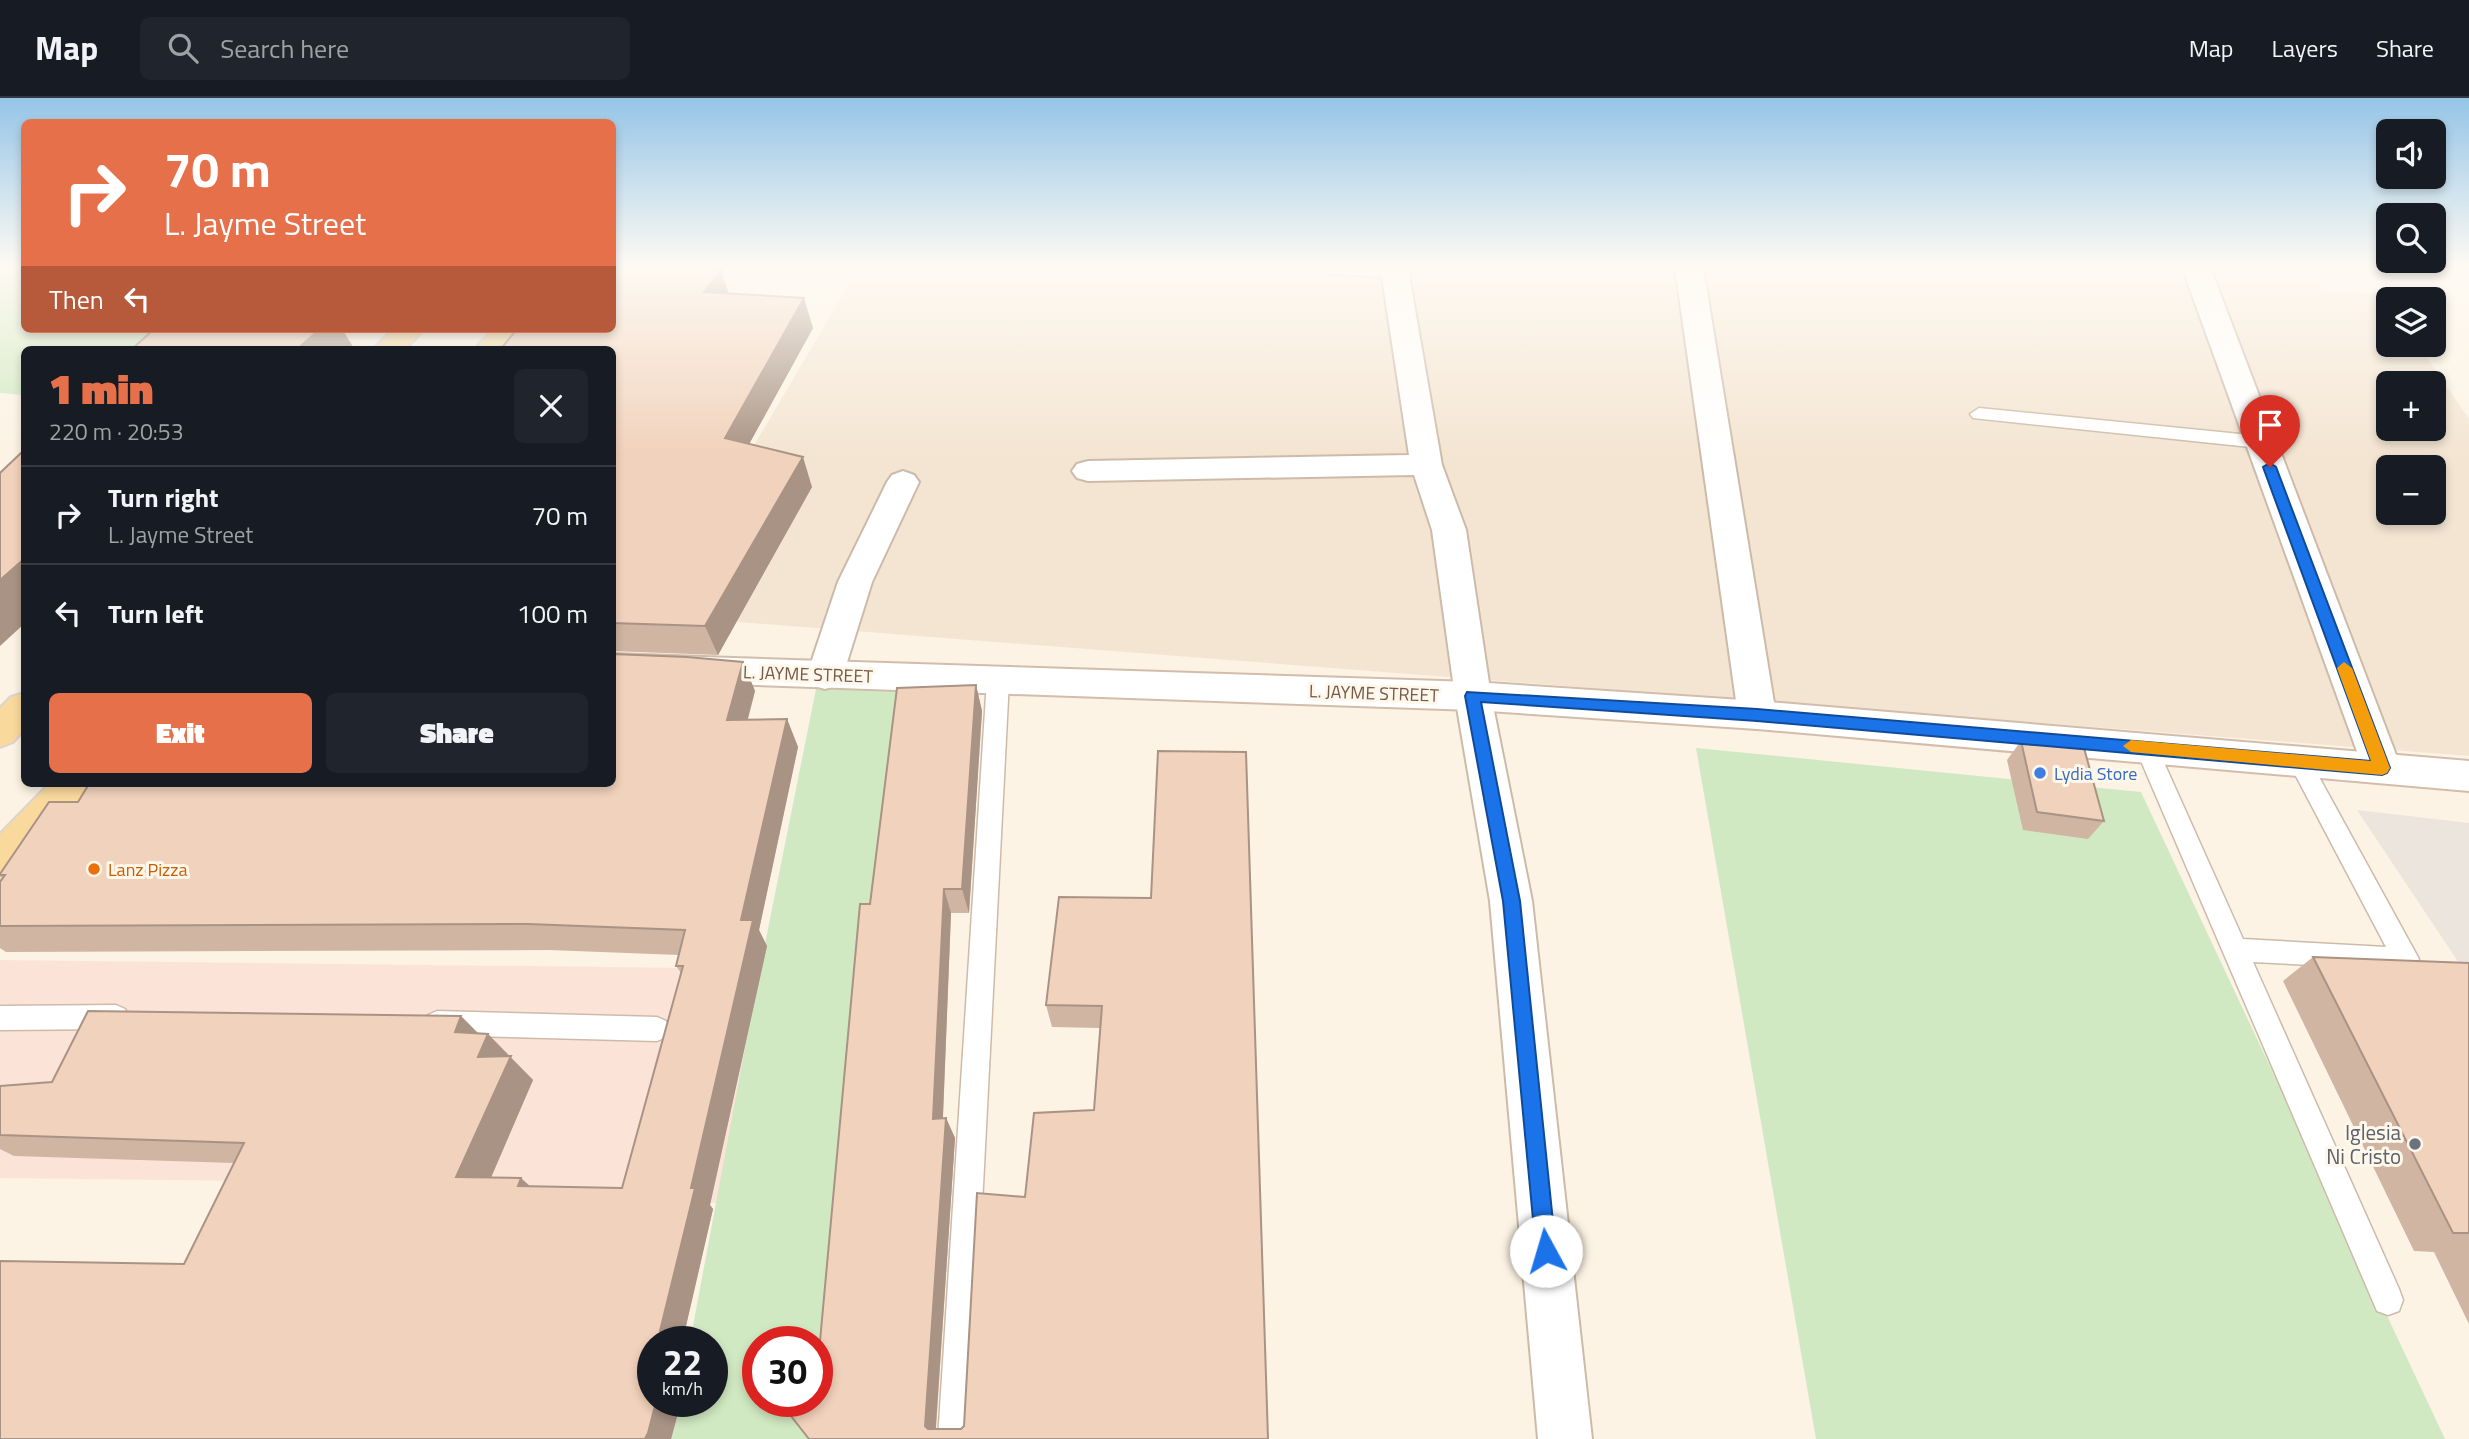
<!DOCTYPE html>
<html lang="en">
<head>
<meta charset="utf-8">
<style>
  :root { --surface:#171b24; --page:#20242c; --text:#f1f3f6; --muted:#9ea1a6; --line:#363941; --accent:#e5704a }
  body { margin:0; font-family:"Titillium Web",sans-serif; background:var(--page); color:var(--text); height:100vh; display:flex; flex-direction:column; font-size:26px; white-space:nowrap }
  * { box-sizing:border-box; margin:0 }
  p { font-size:23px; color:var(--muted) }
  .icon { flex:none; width:38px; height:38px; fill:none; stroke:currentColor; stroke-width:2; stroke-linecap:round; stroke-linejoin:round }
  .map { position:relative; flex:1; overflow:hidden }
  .drawer { position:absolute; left:21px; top:248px; width:595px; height:441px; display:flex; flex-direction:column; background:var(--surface); border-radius:10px; box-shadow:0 4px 10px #0003 }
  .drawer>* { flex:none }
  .top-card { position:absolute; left:21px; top:21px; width:595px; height:214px; border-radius:10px; box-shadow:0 4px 10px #0003; background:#e5704a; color:#fff; overflow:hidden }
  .buttons { position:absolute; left:2376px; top:21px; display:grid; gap:14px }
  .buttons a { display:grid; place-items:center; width:70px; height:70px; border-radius:10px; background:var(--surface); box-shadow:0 4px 10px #0003; font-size:35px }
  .speed { position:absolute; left:637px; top:1228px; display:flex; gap:14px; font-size:35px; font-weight:700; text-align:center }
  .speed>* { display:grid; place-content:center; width:91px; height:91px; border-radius:50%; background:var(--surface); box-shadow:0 4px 10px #0003; line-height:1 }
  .speed small { font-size:18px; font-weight:400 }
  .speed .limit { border:10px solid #d22; background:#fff; color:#111 }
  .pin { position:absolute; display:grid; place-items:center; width:60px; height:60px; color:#fff; margin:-72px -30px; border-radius:50% 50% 50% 0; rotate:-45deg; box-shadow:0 0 7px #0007 }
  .pin .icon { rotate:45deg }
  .me { position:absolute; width:77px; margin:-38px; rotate:354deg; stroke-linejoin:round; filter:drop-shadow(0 0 5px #0008) }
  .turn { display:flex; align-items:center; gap:24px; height:147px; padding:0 28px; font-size:32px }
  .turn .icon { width:91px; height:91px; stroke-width:2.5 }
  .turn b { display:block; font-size:49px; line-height:60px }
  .then { display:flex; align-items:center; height:66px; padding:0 28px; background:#0003; gap:14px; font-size:26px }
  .round { display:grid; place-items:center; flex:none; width:74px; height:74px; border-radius:10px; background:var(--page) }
  .summary { display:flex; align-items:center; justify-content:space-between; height:119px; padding:0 28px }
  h1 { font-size:42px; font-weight:800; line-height:52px; color:var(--accent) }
  .primary-button { display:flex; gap:14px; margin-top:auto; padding:14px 28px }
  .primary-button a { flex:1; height:80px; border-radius:10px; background:var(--accent); color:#fff; font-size:28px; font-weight:800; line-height:80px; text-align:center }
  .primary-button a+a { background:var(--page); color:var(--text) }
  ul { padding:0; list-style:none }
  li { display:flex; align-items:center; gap:21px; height:98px; padding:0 28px; border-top:2px solid var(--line) }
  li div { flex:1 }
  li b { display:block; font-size:26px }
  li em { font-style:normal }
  header { display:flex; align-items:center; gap:42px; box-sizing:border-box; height:98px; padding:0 35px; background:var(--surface); border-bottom:2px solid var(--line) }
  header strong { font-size:33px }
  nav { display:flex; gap:38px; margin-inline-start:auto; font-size:24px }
  .search { width:490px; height:63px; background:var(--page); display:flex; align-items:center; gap:18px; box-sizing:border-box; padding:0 24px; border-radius:10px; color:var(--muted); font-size:26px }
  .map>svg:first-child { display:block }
  .residential { fill:#f4e5d2; fill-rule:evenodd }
  .commercial { fill:#fce3d8 }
  .industrial { fill:#ebe5de }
  .green { fill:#d1e9c2 }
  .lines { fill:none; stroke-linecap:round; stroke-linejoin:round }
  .lane-casing { stroke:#cdbbaa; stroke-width:3 }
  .street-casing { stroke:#cdbbaa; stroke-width:4 }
  .secondary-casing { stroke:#d2bdab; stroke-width:4 }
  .primary-casing { stroke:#dbd4d0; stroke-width:4 }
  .lane { fill:#fff; fill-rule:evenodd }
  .street { fill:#fff; fill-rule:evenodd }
  .secondary { fill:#fff; fill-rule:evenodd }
  .primary { fill:#fad99d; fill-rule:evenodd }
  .wall { fill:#cfb5a2 }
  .shaded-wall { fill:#a99384 }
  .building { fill:#f1d2bc; stroke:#a99384; stroke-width:2 }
  .route { fill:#1a73e8; stroke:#114b97; stroke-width:2 }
  .slow { fill:#f59e0b }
  .shop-dot { fill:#3f7fe0; stroke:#fff7ea; stroke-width:2.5 }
  .food-dot { fill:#e8710a; stroke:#fff7ea; stroke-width:2.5 }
  .worship-dot { fill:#6b7280; stroke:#fff7ea; stroke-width:2.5 }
  .labels { text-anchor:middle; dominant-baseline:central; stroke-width:6; stroke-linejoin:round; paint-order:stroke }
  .street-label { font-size:18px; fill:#745a4a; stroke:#fff7ea }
  .shop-label { font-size:18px; fill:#366cbe; stroke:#fff7ea; text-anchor:start }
  .food-label { font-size:18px; fill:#c56008; stroke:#fff7ea; text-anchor:start }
  .near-worship-label { font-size:21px; fill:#5b616d; stroke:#fff7ea; text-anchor:end }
</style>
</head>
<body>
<header>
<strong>Map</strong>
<div class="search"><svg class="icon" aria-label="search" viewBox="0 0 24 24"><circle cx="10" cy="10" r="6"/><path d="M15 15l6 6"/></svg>Search here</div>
<nav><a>Map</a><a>Layers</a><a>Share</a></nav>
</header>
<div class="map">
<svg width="2469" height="1341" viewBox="0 0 2469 1341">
  <rect width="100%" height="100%" fill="#fcf3e4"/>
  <!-- residential -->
  <path class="residential" d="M 859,169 L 2310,169 L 2323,193 L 2383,196 L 2389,204 L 2389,247 L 2418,247 L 2469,321 L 2469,658 L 622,515 L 712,419 ZM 2389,285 L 2434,285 L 2434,331 L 2389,331 ZM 2389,369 L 2434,369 L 2434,415 L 2389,415 Z"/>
  <!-- commercial -->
  <polygon class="commercial" points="0,862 693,870 755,896 717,1105 263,1083 0,1080"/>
  <!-- industrial -->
  <polygon class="industrial" points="2357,712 2469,725 2469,880"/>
  <!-- green -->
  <g class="green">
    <polygon points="0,169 24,169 24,231 191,231 169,252 24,252 24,297 0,295"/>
    <polygon points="902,590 817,1297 817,1244 758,1244 758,1304 817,1304 813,1341 671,1341 678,1304 712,1304 712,1244 690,1244 755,896 816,591"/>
    <polygon points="1696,650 2141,694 2445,1341 1816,1341"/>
  </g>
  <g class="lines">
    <defs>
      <g id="lane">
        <polygon points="1979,310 2260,338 2269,344 2260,350 1973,320 1970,316"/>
        <polygon points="998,574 1006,576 1009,582 970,1341 938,1341 987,582 990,576"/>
        <polygon points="2146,640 2154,643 2157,649 2243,841 2386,849 2288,663 2291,657 2299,654 2307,657 2419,861 2415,869 2406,872 2253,864 2399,1191 2403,1202 2399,1213 2388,1217 2377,1213 2135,649 2138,643"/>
        <polygon points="116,907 125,911 129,919 125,927 116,931 0,932 0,908"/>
        <polygon points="437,913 657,919 666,923 670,931 666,939 657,943 437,937 428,933 424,925 428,917"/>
      </g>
      <g id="street">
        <polygon points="1321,169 1408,171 1442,367 1466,432 1491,598 1532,803 1592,1341 1538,1341 1490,803 1455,598 1432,432 1414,377 1088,383 1077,380 1072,373 1077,366 1088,363 1409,357 1382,179 1325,175"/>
        <polygon points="1675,169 1703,169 1776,617 1770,627 1757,631 1744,627 1738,617"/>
        <polygon points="2182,169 2210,169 2401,670 2396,681 2382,685 2368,681 2363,670"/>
        <polygon points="903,373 914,377 919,384 872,484 843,577 838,587 825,591 812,587 807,577 838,484 887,384 892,377"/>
      </g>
      <polygon id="secondary" points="612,556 1473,584 1757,603 2469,663 2469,693 1757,631 1473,612 612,582"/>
      <g id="primary">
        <polygon points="393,231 424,231 405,252 373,252"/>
        <polygon points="493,231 523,231 505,252 474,252"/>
        <polygon points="24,595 24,632 13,644 0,649 0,610 11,599"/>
        <polygon points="49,686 92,686 87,697 14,775 0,780 0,736"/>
      </g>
    </defs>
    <!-- lane casing -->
    <use href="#lane" class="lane-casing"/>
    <!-- street casing -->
    <use href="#street" class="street-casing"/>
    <!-- secondary casing -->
    <use href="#secondary" class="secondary-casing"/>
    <!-- primary casing -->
    <use href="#primary" class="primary-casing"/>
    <!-- lane -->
    <use href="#lane" class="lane"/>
    <!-- street -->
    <use href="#street" class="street"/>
    <!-- secondary -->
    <use href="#secondary" class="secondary"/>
    <!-- primary -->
    <use href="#primary" class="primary"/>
  </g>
  <!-- wall -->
  <g class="wall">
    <polygon points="721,172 728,195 813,230 749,346 812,389 718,557 612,553 612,231"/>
    <polygon points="743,564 755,593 748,621 787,621 798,649 759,832 767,848 710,1107 713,1111 683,1241 687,1244 653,1244 653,1304 681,1304 671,1341 0,1341 184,1166 234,1065 14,1058 0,1051 0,988 52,984 461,918 478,936 488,936 533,982 491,1080 530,1088 622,1090 681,875 676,868 679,857 549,852 6,854 0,850 0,784 3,780 0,778 0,776 78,704"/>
    <polygon points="976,587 982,613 969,815 951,815 943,1020 946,1020 955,1040 936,1331 961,1331 964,1328 1025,1099 1094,1012 1100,930 1052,929 1046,907 1151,800 1268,1341 809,1341 870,806"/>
    <polygon points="2021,643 2104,723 2088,741 2023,732 2007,662"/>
    <polygon points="2313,859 2469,865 2469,1226 2434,1154 2414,1153 2283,883"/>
  </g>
  <!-- shaded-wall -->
  <g class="shaded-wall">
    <polygon points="721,172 731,202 704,194"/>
    <polygon points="804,200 813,230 736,370 725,340"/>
    <polygon points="320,231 342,231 355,252 296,252"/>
    <polygon points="803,359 812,389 718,557 705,528"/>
    <polygon points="24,461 24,526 0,548 0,482"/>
    <polygon points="743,564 755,593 740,650 727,622"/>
    <polygon points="976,587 982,613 969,815 962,791"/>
    <polygon points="787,621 798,649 759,832 767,848 710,1107 713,1111 683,1241 687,1244 672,1244 660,1233 691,1090 741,822"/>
    <polygon points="944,791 951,815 942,1041 933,1021"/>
    <polygon points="461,918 485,942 488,936 533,982 482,1100 456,1079 455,934"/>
    <polygon points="946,1020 955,1040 935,1341 925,1328"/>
    <polygon points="521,1080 544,1101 518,1088"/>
    <polygon points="656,1304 681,1304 671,1341 645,1341"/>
  </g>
  <!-- building -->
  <g class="building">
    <polygon points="612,169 694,169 721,172 704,194 804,200 725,340 803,359 705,528 612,525 612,252 500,252 517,231 612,231"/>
    <polygon points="154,231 320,231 296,252 131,252"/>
    <polygon points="24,352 24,461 0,482 0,375"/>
    <polygon points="612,556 687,559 743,564 727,622 787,621 741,822 753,822 691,1090 695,1090 660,1233 675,1233 672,1244 653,1244 653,1304 656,1304 648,1335 645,1341 0,1341 0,1163 184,1166 244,1045 0,1037 0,988 52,984 88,913 461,918 455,934 488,936 478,959 511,958 456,1079 521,1080 518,1088 622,1090 683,868 676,868 685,832 528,826 0,828 0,784 5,777 0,777 0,776 49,704 78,704 89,686 612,686"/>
    <polygon points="976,587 962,791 944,791 933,1021 946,1020 925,1328 928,1331 961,1331 964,1328 977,1095 1025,1099 1034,1015 1094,1012 1102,908 1046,907 1059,799 1151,800 1158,653 1246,654 1268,1341 809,1341 780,1304 817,1304 817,1254 819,1254 860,806 870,806 897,590"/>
    <polygon points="2021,643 2084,650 2104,723 2037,714"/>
    <polygon points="2313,859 2469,865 2469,1135 2453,1135"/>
  </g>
  <!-- sky -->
  <linearGradient id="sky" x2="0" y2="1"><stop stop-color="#95c5e7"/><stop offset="0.47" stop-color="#fefaf3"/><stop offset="1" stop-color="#fefaf3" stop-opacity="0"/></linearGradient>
  <rect width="2469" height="357" fill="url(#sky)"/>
  <!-- route -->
  <polygon class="route" points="2270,365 2276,369 2390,670 2387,675 2382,677 1757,623 1481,604 1520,803 1556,1153 1553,1160 1546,1163 1539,1160 1536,1153 1503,803 1465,598 1467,594 1757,611 2371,663 2263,369"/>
  <!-- slow -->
  <polygon class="slow" points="2344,564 2352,570 2390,670 2387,675 2382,677 2131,654 2123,648 2131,642 2371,663 2337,570"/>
  <!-- markers -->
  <circle class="shop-dot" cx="2040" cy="675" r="7"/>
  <circle class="food-dot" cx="94" cy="771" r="7"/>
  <circle class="worship-dot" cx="2415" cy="1046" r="7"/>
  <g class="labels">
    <!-- street labels -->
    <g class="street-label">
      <text transform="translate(808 576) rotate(2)">L. JAYME STREET</text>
      <text transform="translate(1374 595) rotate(2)">L. JAYME STREET</text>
    </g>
    <!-- shop labels -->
    <g class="shop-label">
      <text x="2054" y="675">Lydia Store</text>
    </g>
    <!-- food labels -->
    <g class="food-label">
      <text x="108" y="771">Lanz Pizza</text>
    </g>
    <!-- near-worship labels -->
    <g class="near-worship-label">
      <text x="2401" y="1034">Iglesia<tspan x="2401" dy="24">Ni Cristo</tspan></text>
    </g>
  </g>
</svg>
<div class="buttons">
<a><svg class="icon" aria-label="sound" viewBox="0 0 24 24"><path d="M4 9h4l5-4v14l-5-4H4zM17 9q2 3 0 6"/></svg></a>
<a><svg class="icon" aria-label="search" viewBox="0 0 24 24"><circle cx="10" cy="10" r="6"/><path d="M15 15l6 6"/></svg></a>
<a><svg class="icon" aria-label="layers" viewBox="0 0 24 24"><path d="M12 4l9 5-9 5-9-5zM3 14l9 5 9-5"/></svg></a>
<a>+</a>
<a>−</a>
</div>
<div class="speed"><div>22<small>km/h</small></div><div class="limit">30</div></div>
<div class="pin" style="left:2270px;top:369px;background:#d93025"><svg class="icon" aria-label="arrive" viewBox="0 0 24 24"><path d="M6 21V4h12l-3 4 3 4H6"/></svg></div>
<svg class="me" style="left:1546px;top:1153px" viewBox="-20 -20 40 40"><circle r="19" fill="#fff"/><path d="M0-13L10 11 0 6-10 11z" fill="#1a73e8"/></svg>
<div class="top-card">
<div class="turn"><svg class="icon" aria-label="right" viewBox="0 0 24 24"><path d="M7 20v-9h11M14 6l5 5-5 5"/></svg><div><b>70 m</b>L. Jayme Street</div></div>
<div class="then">Then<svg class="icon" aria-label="left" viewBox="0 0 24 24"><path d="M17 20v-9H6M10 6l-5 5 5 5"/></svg></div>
</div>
<section class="drawer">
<div class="summary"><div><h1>1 min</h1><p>220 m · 20:53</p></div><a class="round"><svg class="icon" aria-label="close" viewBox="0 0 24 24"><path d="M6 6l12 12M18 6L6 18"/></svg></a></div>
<ul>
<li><svg class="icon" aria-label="right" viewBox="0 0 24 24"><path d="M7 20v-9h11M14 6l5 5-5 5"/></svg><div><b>Turn right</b><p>L. Jayme Street</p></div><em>70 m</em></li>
<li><svg class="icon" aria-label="left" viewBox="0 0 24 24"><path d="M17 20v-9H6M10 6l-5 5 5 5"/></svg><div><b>Turn left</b></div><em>100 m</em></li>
</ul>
<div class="primary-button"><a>Exit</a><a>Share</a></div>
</section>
</div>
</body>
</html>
